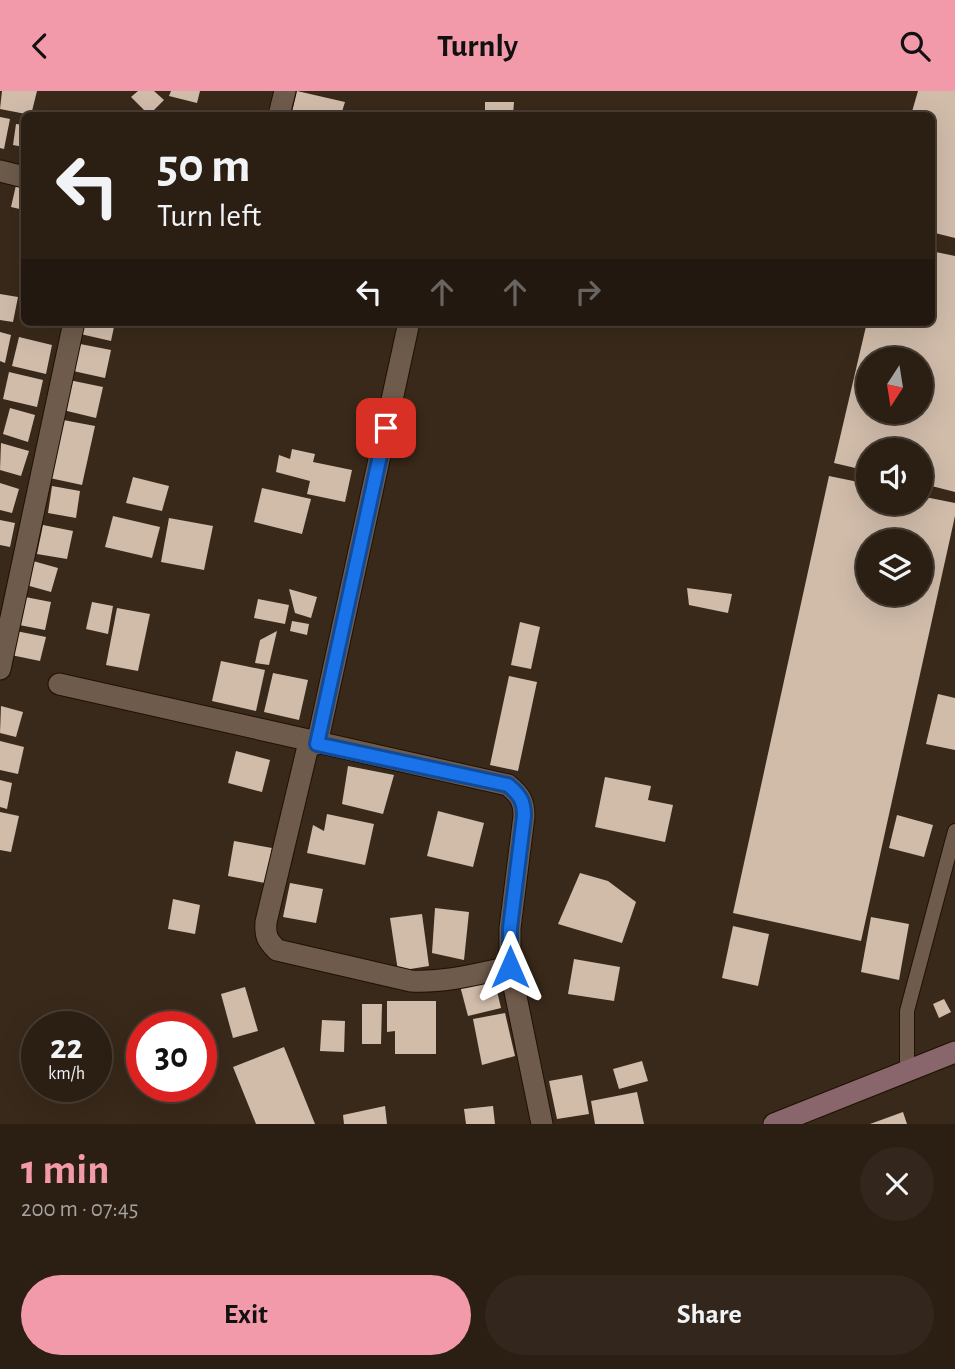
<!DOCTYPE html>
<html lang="en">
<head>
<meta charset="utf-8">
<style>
  :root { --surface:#2b1f14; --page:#33271d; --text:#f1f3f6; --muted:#a6a2a0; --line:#473d34; --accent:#f39aaa }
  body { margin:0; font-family:"Alegreya Sans",sans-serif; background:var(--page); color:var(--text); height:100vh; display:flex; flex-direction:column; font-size:26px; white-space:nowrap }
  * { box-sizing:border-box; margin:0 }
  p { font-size:23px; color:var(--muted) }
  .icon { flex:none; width:38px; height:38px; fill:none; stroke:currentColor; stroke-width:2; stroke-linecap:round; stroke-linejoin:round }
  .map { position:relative; height:1033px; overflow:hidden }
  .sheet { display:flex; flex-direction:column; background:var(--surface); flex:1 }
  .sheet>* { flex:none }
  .guide { position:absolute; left:21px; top:21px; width:914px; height:214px; border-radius:10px; box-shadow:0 7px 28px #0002,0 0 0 2px var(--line); background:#2b1f14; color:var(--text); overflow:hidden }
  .needle { width:46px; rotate:192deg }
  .buttons { position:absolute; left:856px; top:256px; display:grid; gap:14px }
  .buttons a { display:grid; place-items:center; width:77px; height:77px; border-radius:50%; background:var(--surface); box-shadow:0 7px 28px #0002,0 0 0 2px var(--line); font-size:35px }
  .speed { position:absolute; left:21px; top:920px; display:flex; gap:14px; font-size:35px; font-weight:700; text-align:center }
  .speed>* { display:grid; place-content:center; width:91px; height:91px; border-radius:50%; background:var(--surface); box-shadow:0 7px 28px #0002,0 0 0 2px var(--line); line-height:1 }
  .speed small { font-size:18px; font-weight:400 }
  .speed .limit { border:10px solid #d22; background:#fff; color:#111 }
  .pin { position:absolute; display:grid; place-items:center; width:60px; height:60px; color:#fff; margin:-30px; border-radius:14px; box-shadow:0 4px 10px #0006 }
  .me { position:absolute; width:77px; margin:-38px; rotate:0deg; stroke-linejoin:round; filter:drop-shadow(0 0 5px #0008) }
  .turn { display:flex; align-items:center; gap:24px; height:147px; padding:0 21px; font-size:32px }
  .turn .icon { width:91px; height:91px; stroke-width:2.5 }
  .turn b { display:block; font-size:49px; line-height:60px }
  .lanes { display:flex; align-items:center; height:66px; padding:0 21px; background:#0003; justify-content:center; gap:35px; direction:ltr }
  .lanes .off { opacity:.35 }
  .round { display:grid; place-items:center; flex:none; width:74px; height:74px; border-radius:37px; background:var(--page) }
  .overview { display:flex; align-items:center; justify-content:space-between; height:119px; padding:0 21px }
  h1 { font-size:42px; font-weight:700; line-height:52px; color:var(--accent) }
  .button { display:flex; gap:14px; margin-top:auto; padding:14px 21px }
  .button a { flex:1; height:80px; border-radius:42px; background:var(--accent); color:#111; font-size:28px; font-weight:700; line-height:80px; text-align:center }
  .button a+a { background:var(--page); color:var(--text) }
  header { display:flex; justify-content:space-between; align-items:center; height:91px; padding:0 21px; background:var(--accent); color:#111; font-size:32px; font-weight:700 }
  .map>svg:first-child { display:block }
  .building { fill:#d1bcaa; fill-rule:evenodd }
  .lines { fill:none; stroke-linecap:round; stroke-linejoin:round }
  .service-casing { stroke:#201104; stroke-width:16 }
  .minor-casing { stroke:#201104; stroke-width:23 }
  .secondary-casing { stroke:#201104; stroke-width:23 }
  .service { stroke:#6e5b4b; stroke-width:14 }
  .minor { stroke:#6e5b4b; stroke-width:21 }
  .secondary { stroke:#89666b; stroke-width:21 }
  .route-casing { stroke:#114b97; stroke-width:18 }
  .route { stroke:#1a73e8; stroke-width:12 }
</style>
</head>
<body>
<header><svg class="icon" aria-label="back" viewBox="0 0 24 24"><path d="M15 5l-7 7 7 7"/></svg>Turnly<svg class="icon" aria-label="search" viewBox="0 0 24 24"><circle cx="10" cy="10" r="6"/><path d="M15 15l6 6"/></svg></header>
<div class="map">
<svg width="955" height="1033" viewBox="0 0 955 1033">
  <rect width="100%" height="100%" fill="#39291a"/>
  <!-- building -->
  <g class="building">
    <polygon points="2,0 37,0 31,24 0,18"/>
    <polygon points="138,0 154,0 164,9 149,24 131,6"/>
    <polygon points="171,0 200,0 197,12 169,5"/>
    <polygon points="297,0 345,11 341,24 304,24 292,21"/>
    <polygon points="918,0 955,0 955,147 931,141 931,24 911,24"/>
    <polygon points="485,11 514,11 513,24 485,24"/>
    <polygon points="0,26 10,28 4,58 0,57"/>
    <polygon points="16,33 24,34 24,56 13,54"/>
    <polygon points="17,90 24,91 24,119 11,116"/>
    <path d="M 931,160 L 955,165 L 955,401 L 920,392 L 920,359 L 868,359 L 868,380 L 834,372 L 867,231 L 931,231 ZM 868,268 L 920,268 L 920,320 L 868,320 Z"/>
    <polygon points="0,203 18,206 13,231 0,229"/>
    <polygon points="78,231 115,231 111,250 76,242"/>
    <polygon points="0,241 11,244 5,272 0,270"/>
    <polygon points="19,246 52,254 46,283 12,275"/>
    <polygon points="70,251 111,259 105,287 64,278"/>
    <polygon points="9,281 43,289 37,316 3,308"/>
    <polygon points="69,289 103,296 96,327 63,319"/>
    <polygon points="10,317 35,324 28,351 3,343"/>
    <polygon points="58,328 95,335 82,394 45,386"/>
    <polygon points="1,352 29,360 21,385 0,379"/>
    <polygon points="292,358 315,363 313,371 352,379 345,411 307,403 310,390 276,381 279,364 290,368"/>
    <path d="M 829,385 L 868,393 L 868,411 L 920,411 L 920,405 L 955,412 L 955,425 L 861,850 L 733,822 ZM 868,450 L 920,450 L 920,502 L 868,502 Z"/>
    <polygon points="133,386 169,395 162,420 126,412"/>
    <polygon points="0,392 19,398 12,422 0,419"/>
    <polygon points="52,395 80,400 76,427 48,422"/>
    <polygon points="262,397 311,408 302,443 254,431"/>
    <polygon points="113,425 160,436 152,467 105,456"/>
    <polygon points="169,427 213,435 204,479 161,471"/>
    <polygon points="0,429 15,432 10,456 0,454"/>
    <polygon points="43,434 73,440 67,468 37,463"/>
    <polygon points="33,470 58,477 51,501 26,494"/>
    <polygon points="687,497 732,503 728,522 689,514"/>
    <polygon points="289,498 317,506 311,527 295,522"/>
    <polygon points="20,505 51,511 45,539 14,533"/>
    <polygon points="258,508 289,514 285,533 254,527"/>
    <polygon points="92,511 113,515 108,543 86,538"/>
    <polygon points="117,517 150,523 138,580 106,574"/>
    <polygon points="292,530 309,533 307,544 290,540"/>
    <polygon points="520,531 540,536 531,578 511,574"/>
    <polygon points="16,540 46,546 40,570 11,564"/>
    <polygon points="277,540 269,574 255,572 260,549"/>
    <polygon points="221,570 265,579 256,620 212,610"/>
    <polygon points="273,582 308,589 299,629 264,621"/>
    <polygon points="509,585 537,591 518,680 490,674"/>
    <polygon points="938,603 955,607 955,659 926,653"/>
    <polygon points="1,615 23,621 16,646 0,642"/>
    <polygon points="0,650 24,656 18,683 0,679"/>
    <polygon points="236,660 270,669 262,701 228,692"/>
    <polygon points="348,675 394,684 383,723 342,713"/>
    <polygon points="605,686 651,695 648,709 673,714 665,751 595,736"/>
    <polygon points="0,689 12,692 7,718 0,716"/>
    <polygon points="438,720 484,732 473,776 427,765"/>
    <polygon points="0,721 19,725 11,761 0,759"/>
    <polygon points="327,723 374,733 365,774 307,762 313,734 324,740"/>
    <polygon points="897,724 933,734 924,766 889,757"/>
    <polygon points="234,750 272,757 265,792 228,785"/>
    <polygon points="580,782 608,790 636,811 622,852 558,833"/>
    <polygon points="290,792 323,798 316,832 283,826"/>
    <polygon points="173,808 200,814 195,843 168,838"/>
    <polygon points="435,817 469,821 464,869 432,862"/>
    <polygon points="422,823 429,875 398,880 390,827"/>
    <polygon points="871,826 909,833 899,889 861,881"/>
    <polygon points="733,835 769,843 758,895 722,887"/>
    <polygon points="574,868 620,876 614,910 568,903"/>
    <polygon points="493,883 501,917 468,925 459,891"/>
    <polygon points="245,896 258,940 233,947 221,903"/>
    <polygon points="944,908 951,921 939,927 933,913"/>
    <polygon points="387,910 436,910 436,963 395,963 395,940 387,941"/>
    <polygon points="362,913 382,913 381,953 362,953"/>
    <polygon points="505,922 515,965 482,974 473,928"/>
    <polygon points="322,929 345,930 344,961 320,960"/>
    <polygon points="284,956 315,1033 256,1033 233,976"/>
    <polygon points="642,970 648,990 619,998 613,978"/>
    <polygon points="582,984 589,1023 557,1028 549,990"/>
    <polygon points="637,1001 644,1033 595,1033 591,1010"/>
    <polygon points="385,1015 387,1033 344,1033 343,1024"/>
    <polygon points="493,1015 495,1033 466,1033 464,1018"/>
    <polygon points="903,1021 907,1033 870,1033"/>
  </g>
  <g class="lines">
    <defs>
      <polyline id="service" points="907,981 907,920 955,740"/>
      <g id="minor">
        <polyline points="279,24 285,0"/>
        <polyline points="0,80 24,86"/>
        <polyline points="0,578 74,231"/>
        <path d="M 59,593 L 508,694 C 520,704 524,710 524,725 L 510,837 L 510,876 L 542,1033"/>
        <path d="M 309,651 L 266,831 C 265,845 267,849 277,859 L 411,890 C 445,892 477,883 510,876"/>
        <polyline points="317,653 409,231"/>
      </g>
      <polyline id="secondary" points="774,1033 955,961"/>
    </defs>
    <!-- service casing -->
    <use href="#service" class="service-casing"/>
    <!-- minor casing -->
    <use href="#minor" class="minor-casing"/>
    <!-- secondary casing -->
    <use href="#secondary" class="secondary-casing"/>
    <!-- service -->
    <use href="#service" class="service"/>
    <!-- minor -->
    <use href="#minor" class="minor"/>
    <!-- secondary -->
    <use href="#secondary" class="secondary"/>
  </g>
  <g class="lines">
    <defs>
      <path id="route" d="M 386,337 L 317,653 L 508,694 C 520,704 524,710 524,725 L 510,837 L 510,876"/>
    </defs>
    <!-- route casing -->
    <use href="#route" class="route-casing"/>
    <!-- route -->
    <use href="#route" class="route"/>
  </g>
</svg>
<div class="buttons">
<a><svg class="needle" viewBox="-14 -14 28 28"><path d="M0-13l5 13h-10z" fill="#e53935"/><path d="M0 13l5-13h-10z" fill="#a6a2a0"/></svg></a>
<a><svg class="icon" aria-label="sound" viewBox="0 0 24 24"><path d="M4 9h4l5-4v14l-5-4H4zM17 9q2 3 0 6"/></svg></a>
<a><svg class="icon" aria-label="layers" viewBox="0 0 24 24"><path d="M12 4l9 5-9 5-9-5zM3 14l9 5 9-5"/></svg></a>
</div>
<div class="speed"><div>22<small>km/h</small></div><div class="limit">30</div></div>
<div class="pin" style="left:386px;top:337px;background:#d93025"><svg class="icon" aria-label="arrive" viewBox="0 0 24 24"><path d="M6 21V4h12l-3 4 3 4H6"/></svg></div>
<svg class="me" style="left:510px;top:876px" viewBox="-20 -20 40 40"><path d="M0-17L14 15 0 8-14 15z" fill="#1a73e8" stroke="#fff" stroke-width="4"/></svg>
<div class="guide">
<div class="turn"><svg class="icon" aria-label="left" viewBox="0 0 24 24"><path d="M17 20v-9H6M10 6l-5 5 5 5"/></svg><div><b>50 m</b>Turn left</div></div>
<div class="lanes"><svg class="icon" aria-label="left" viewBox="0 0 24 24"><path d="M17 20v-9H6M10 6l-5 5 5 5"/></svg><svg class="icon off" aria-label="ahead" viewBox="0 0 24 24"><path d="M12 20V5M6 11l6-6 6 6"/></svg><svg class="icon off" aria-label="ahead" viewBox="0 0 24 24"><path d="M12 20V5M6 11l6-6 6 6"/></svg><svg class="icon off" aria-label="right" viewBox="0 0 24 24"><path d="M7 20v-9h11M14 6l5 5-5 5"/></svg></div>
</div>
</div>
<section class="sheet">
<div class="overview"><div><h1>1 min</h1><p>200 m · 07:45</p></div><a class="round"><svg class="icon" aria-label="close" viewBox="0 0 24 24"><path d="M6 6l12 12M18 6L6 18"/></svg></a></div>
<div class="button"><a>Exit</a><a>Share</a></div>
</section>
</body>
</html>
